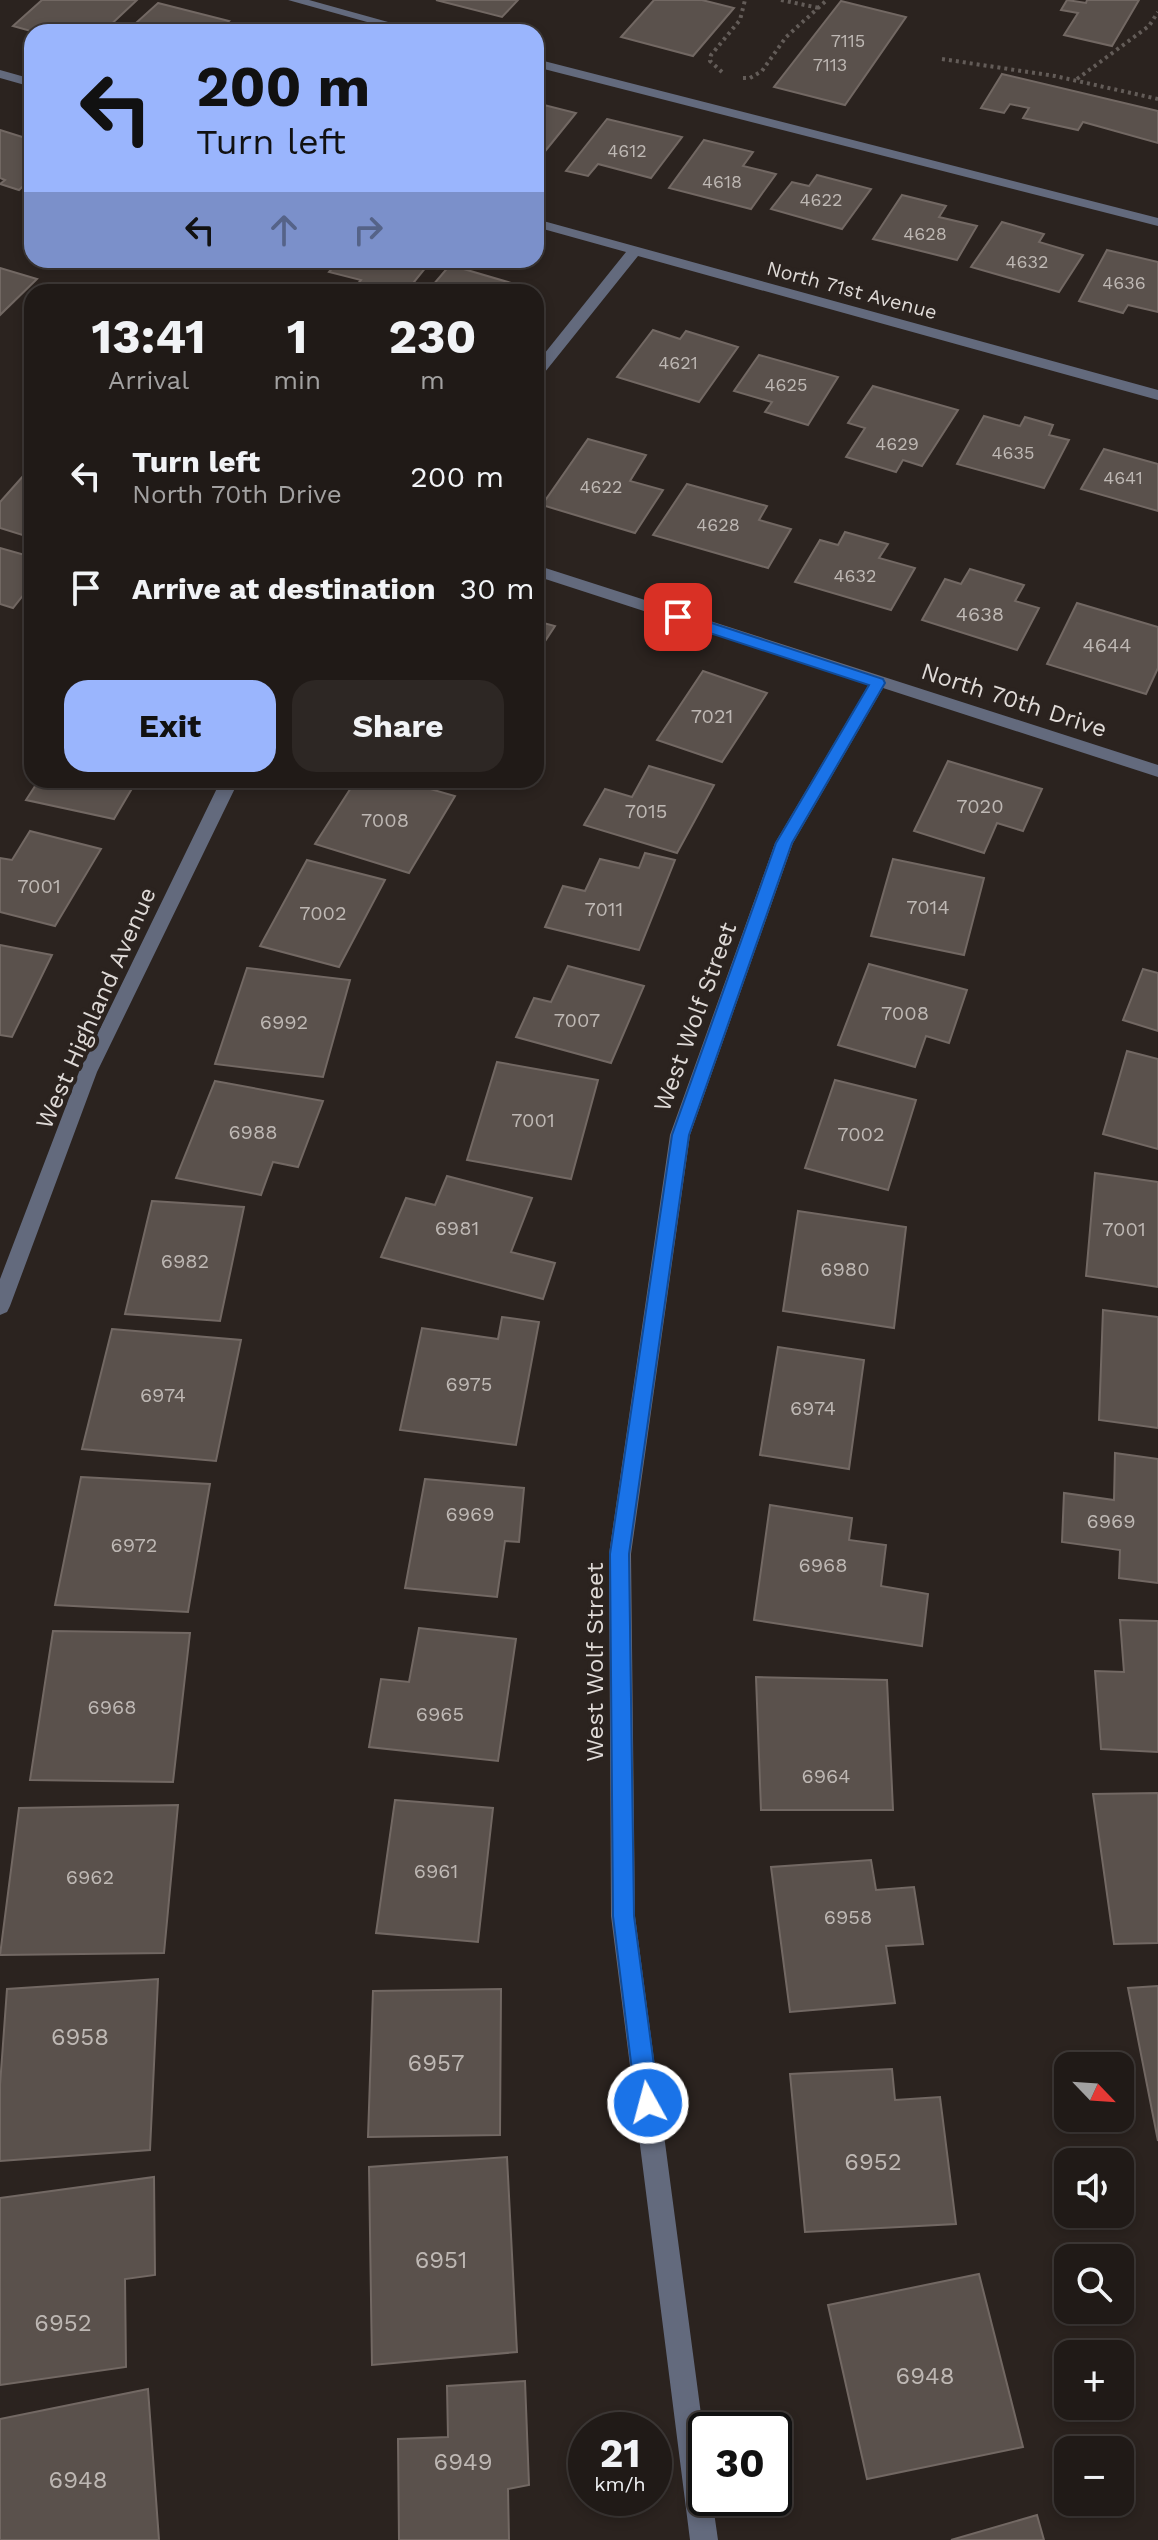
<!DOCTYPE html>
<html lang="en">
<head>
<meta charset="utf-8">
<style>
  :root { --surface:#201a17; --page:#2d2724; --text:#f1f3f6; --muted:#a2a1a1; --line:#3d3836; --accent:#9ab5fd }
  body { margin:0; font-family:"Work Sans",sans-serif; background:var(--page); color:var(--text); height:100vh; display:flex; flex-direction:column; font-size:30px; white-space:nowrap }
  * { box-sizing:border-box; margin:0 }
  p { font-size:26px; color:var(--muted) }
  .icon { flex:none; width:44px; height:44px; fill:none; stroke:currentColor; stroke-width:2; stroke-linecap:round; stroke-linejoin:round }
  .map { position:relative; flex:1; overflow:hidden }
  .details { position:absolute; left:24px; top:284px; width:520px; height:504px; display:flex; flex-direction:column; background:var(--surface); border-radius:24px; box-shadow:0 4px 12px #0003,0 0 0 2px var(--line) }
  .details>* { flex:none }
  .banner { position:absolute; left:24px; top:24px; width:520px; height:244px; border-radius:24px; box-shadow:0 4px 12px #0003,0 0 0 2px var(--line); background:#9ab5fd; color:#111; overflow:hidden }
  .needle { width:52px; rotate:115deg }
  .tools { position:absolute; left:1054px; top:2052px; display:grid; gap:16px }
  .tools a { display:grid; place-items:center; width:80px; height:80px; border-radius:16px; background:var(--surface); box-shadow:0 4px 12px #0003,0 0 0 2px var(--line); font-size:40px }
  .speed { position:absolute; left:568px; top:2412px; display:flex; gap:16px; font-size:40px; font-weight:700; text-align:center }
  .speed>* { display:grid; place-content:center; width:104px; height:104px; border-radius:50%; background:var(--surface); box-shadow:0 4px 12px #0003,0 0 0 2px var(--line); line-height:1 }
  .speed small { font-size:20px; font-weight:400 }
  .speed .limit { border:4px solid #111; border-radius:12px; background:#fff; color:#111 }
  .pin { position:absolute; display:grid; place-items:center; width:68px; height:68px; color:#fff; margin:-34px; border-radius:16px; box-shadow:0 4px 12px #0006 }
  .me { position:absolute; width:88px; margin:-44px; rotate:353deg; stroke-linejoin:round; filter:drop-shadow(0 0 6px #0008) }
  .turn { display:flex; align-items:center; gap:28px; height:168px; padding:0 40px; font-size:36px }
  .turn .icon { width:104px; height:104px; stroke-width:2.5 }
  .turn b { display:block; font-size:56px; line-height:68px }
  .lanes { display:flex; align-items:center; height:76px; padding:0 40px; background:#0003; justify-content:center; gap:40px; direction:ltr }
  .lanes .off { opacity:.35 }
  .eta { display:flex; justify-content:space-evenly; align-items:center; height:136px; text-align:center }
  .eta b { font-size:48px; font-weight:700; line-height:56px }
  .action { display:flex; gap:16px; margin-top:auto; padding:16px 40px }
  .action a { flex:1; height:92px; border-radius:24px; background:var(--accent); color:#111; font-size:32px; font-weight:700; line-height:92px; text-align:center }
  .action a+a { background:var(--page); color:var(--text) }
  ul { padding:0; list-style:none }
  li { display:flex; align-items:center; gap:24px; height:112px; padding:0 40px }
  li div { flex:1 }
  li b { display:block; font-size:30px }
  li em { font-style:normal }
  .map>svg:first-child { display:block }
  .building { fill:#5a514c; stroke:#726863; stroke-width:2 }
  .lines { fill:none; stroke-linecap:round; stroke-linejoin:round }
  .path { stroke:#635c58; stroke-width:4; stroke-dasharray:3 4; stroke-linecap:butt }
  .minor { fill:#636a7d; fill-rule:evenodd }
  .route { fill:#1a73e8; stroke:#114b97; stroke-width:2 }
  .labels { text-anchor:middle; dominant-baseline:central; stroke-width:8; stroke-linejoin:round; paint-order:stroke }
  .far-number-label { font-size:18px; fill:#beb8b4 }
  .far-street-label { font-size:20px; fill:#dfdad7; stroke:#2b231f }
  .number-label { font-size:20px; fill:#beb8b4 }
  .street-label { font-size:24px; fill:#dfdad7; stroke:#2b231f }
  .near-number-label { font-size:24px; fill:#beb8b4 }
</style>
</head>
<body>
<div class="map">
<svg width="1158" height="2540" viewBox="0 0 1158 2540">
  <rect width="100%" height="100%" fill="#2b231f"/>
  <!-- building -->
  <g class="building">
    <polygon points="42,0 137,0 103,32 73,32 42,24 34,32 13,26"/>
    <polygon points="436,0 518,0 502,17"/>
    <polygon points="654,0 702,0 734,8 693,56 621,37"/>
    <polygon points="1067,0 1086,3 1087,0 1139,0 1112,46 1064,35 1078,13 1061,10"/>
    <polygon points="841,1 906,17 845,105 774,87"/>
    <polygon points="158,3 229,21 217,32 126,32"/>
    <polygon points="1002,74 1158,111 1158,143 1083,122 1078,130 1023,118 1029,108 1010,104 1004,113 981,108"/>
    <polygon points="536,103 576,113 542,155 536,153"/>
    <polygon points="607,119 682,137 651,178 598,164 588,176 566,171"/>
    <polygon points="0,130 32,140 32,178 19,190 0,184 5,180 0,178"/>
    <polygon points="704,140 753,152 743,166 776,174 751,209 669,188"/>
    <polygon points="817,175 871,189 842,229 771,209 792,182 809,186"/>
    <polygon points="902,195 946,206 939,217 977,226 957,260 873,239"/>
    <polygon points="1002,222 1044,234 1039,242 1083,255 1059,292 971,267"/>
    <polygon points="1107,250 1158,262 1158,312 1128,305 1123,313 1079,301"/>
    <polygon points="339,260 428,260 431,261 406,292 351,292 361,280 329,272"/>
    <polygon points="450,265 525,287 521,292 427,292"/>
    <polygon points="0,268 37,279 0,315"/>
    <polygon points="653,330 680,339 686,331 738,347 699,402 617,377"/>
    <polygon points="759,355 838,377 808,425 765,412 772,402 734,391"/>
    <polygon points="873,386 958,410 922,466 903,460 896,472 846,457 865,428 848,423"/>
    <polygon points="984,416 1020,426 1025,417 1053,425 1049,435 1069,440 1044,488 957,464"/>
    <polygon points="588,439 646,455 630,481 663,490 635,533 542,505"/>
    <polygon points="1104,449 1158,464 1158,511 1081,489"/>
    <polygon points="32,466 32,538 0,528 0,502"/>
    <polygon points="687,484 767,506 759,520 791,529 768,568 653,535"/>
    <polygon points="845,532 888,544 879,558 915,568 891,610 795,582 820,540 838,545"/>
    <polygon points="0,548 32,557 32,584 13,608 0,604"/>
    <polygon points="970,569 1024,585 1015,601 1039,608 1017,650 922,620 945,579 961,584"/>
    <polygon points="1077,603 1158,627 1158,668 1146,694 1047,664"/>
    <polygon points="536,621 555,626 536,655"/>
    <polygon points="703,671 767,693 722,762 657,740"/>
    <polygon points="948,761 1042,789 1023,831 997,823 984,853 914,831"/>
    <polygon points="649,766 714,785 677,853 584,825 605,789 632,797"/>
    <polygon points="39,780 137,780 114,819 26,800"/>
    <polygon points="356,780 399,780 455,796 409,873 315,844"/>
    <polygon points="30,831 101,849 55,926 0,912 0,858 12,860"/>
    <polygon points="645,853 675,860 639,950 545,927 563,886 585,891 600,859 639,868"/>
    <polygon points="893,859 984,878 964,955 871,936"/>
    <polygon points="307,860 385,880 339,967 260,946"/>
    <polygon points="0,945 52,955 12,1037 0,1035"/>
    <polygon points="869,964 967,990 949,1043 926,1036 915,1067 838,1045"/>
    <polygon points="568,966 644,986 611,1063 516,1037 534,998 551,1002"/>
    <polygon points="247,968 350,980 323,1077 215,1064"/>
    <polygon points="1143,969 1158,973 1158,1031 1123,1020"/>
    <polygon points="1127,1051 1158,1059 1158,1149 1103,1134"/>
    <polygon points="497,1062 598,1080 571,1179 467,1160"/>
    <polygon points="835,1080 916,1100 888,1190 805,1168"/>
    <polygon points="215,1081 323,1101 298,1167 273,1162 261,1195 176,1178"/>
    <polygon points="1095,1173 1158,1182 1158,1287 1086,1276"/>
    <polygon points="447,1176 532,1198 511,1252 555,1263 543,1299 381,1257 406,1198 435,1205"/>
    <polygon points="152,1201 244,1207 220,1321 125,1314"/>
    <polygon points="798,1211 906,1227 894,1328 783,1311"/>
    <polygon points="1103,1310 1158,1317 1158,1428 1099,1420"/>
    <polygon points="502,1317 539,1322 516,1445 400,1430 422,1328 498,1339"/>
    <polygon points="112,1329 241,1340 216,1461 82,1449"/>
    <polygon points="778,1347 864,1360 849,1469 760,1455"/>
    <polygon points="1115,1453 1158,1459 1158,1583 1119,1578 1120,1550 1062,1542 1064,1493 1114,1500"/>
    <polygon points="81,1477 210,1484 188,1612 55,1605"/>
    <polygon points="425,1479 524,1488 519,1542 505,1541 497,1597 405,1588"/>
    <polygon points="770,1505 852,1518 849,1540 886,1545 881,1586 928,1594 922,1646 754,1620"/>
    <polygon points="1120,1620 1158,1621 1158,1752 1101,1749 1095,1671 1124,1672"/>
    <polygon points="419,1628 516,1639 498,1761 369,1747 381,1679 409,1682"/>
    <polygon points="53,1631 190,1633 173,1782 30,1780"/>
    <polygon points="756,1677 887,1680 893,1810 761,1810"/>
    <polygon points="1158,1793 1158,1943 1114,1944 1093,1794"/>
    <polygon points="395,1800 493,1808 478,1942 376,1933"/>
    <polygon points="178,1805 164,1953 0,1955 19,1808"/>
    <polygon points="871,1860 876,1890 914,1887 923,1944 886,1946 895,2003 790,2012 771,1867"/>
    <polygon points="158,1979 150,2150 0,2161 0,2085 7,1989"/>
    <polygon points="1158,1986 1158,2141 1128,1988"/>
    <polygon points="501,1989 500,2135 368,2137 373,1991"/>
    <polygon points="892,2069 895,2100 940,2097 956,2224 805,2232 790,2074"/>
    <polygon points="507,2157 517,2352 372,2365 369,2167"/>
    <polygon points="154,2177 155,2275 125,2279 126,2367 0,2385 0,2198"/>
    <polygon points="979,2274 1023,2447 867,2479 828,2305"/>
    <polygon points="525,2381 529,2485 508,2489 509,2540 399,2540 398,2439 448,2437 447,2386"/>
    <polygon points="148,2389 159,2540 0,2540 0,2419"/>
    <polygon points="1037,2515 1044,2540 951,2540"/>
  </g>
  <g class="lines">
    <!-- path -->
    <g class="path">
      <polyline points="781,0 819,8"/>
      <polyline points="942,59 1055,76 1158,99"/>
      <polyline points="722,72 710,61 711,55 740,20 745,0"/>
      <polyline points="743,78 750,78 762,71 786,37 827,0"/>
      <polyline points="1077,79 1149,26 1158,12"/>
    </g>
    <!-- minor -->
    <g class="minor">
      <polygon points="288,0 309,0 424,32 403,32"/>
      <polygon points="536,59 1158,218 1158,226 536,67"/>
      <polygon points="0,70 32,79 32,87 0,78"/>
      <polygon points="536,219 1158,390 1158,400 638,256 541,377 536,379 536,364 626,252 536,227"/>
      <polygon points="536,565 1158,765 1158,777 883,688 793,843 690,1135 631,1554 635,1916 706,2452 706,2498 712,2498 718,2540 690,2540 611,1916 609,1554 670,1135 775,843 869,684 536,576"/>
      <polygon points="221,780 239,780 97,1072 10,1306 7,1312 0,1315 0,1279 79,1072"/>
    </g>
  </g>
  <!-- route -->
  <polygon class="route" points="678,612 883,679 885,683 792,843 689,1135 629,1554 634,1916 659,2103 656,2111 648,2115 640,2111 636,2103 613,1916 610,1554 672,1135 776,843 869,685 673,621 671,617"/>
  <g class="labels">
    <!-- far-number labels -->
    <g class="far-number-label">
      <text x="848" y="40">7115</text>
      <text x="830" y="64">7113</text>
      <text x="627" y="150">4612</text>
      <text x="722" y="181">4618</text>
      <text x="821" y="199">4622</text>
      <text x="925" y="233">4628</text>
      <text x="1027" y="261">4632</text>
      <text x="1124" y="282">4636</text>
      <text x="678" y="362">4621</text>
      <text x="786" y="384">4625</text>
      <text x="897" y="443">4629</text>
      <text x="1013" y="452">4635</text>
      <text x="1123" y="477">4641</text>
      <text x="601" y="486">4622</text>
      <text x="718" y="524">4628</text>
      <text x="855" y="575">4632</text>
    </g>
    <!-- far-street labels -->
    <g class="far-street-label">
      <text transform="translate(852 290) rotate(15)">North 71st Avenue</text>
    </g>
    <!-- number labels -->
    <g class="number-label">
      <text x="980" y="614">4638</text>
      <text x="1107" y="645">4644</text>
      <text x="712" y="716">7021</text>
      <text x="980" y="806">7020</text>
      <text x="646" y="811">7015</text>
      <text x="385" y="820">7008</text>
      <text x="39" y="886">7001</text>
      <text x="928" y="907">7014</text>
      <text x="604" y="909">7011</text>
      <text x="323" y="913">7002</text>
      <text x="905" y="1013">7008</text>
      <text x="577" y="1020">7007</text>
      <text x="284" y="1022">6992</text>
      <text x="533" y="1120">7001</text>
      <text x="253" y="1132">6988</text>
      <text x="861" y="1134">7002</text>
      <text x="457" y="1228">6981</text>
      <text x="1124" y="1229">7001</text>
      <text x="185" y="1261">6982</text>
      <text x="845" y="1269">6980</text>
      <text x="469" y="1384">6975</text>
      <text x="163" y="1395">6974</text>
      <text x="813" y="1408">6974</text>
      <text x="470" y="1514">6969</text>
      <text x="1111" y="1521">6969</text>
      <text x="134" y="1545">6972</text>
      <text x="823" y="1565">6968</text>
      <text x="112" y="1707">6968</text>
      <text x="440" y="1714">6965</text>
      <text x="826" y="1776">6964</text>
      <text x="436" y="1871">6961</text>
      <text x="90" y="1877">6962</text>
      <text x="848" y="1917">6958</text>
    </g>
    <!-- street labels -->
    <g class="street-label">
      <text transform="translate(1014 700) rotate(18)">North 70th Drive</text>
      <text transform="translate(96 1008) rotate(-66)">West Highland Avenue</text>
      <text transform="translate(695 1017) rotate(-70)">West Wolf Street</text>
      <text transform="translate(595 1662) rotate(-90)">West Wolf Street</text>
    </g>
    <!-- near-number labels -->
    <g class="near-number-label">
      <text x="80" y="2037">6958</text>
      <text x="436" y="2063">6957</text>
      <text x="873" y="2162">6952</text>
      <text x="441" y="2260">6951</text>
      <text x="63" y="2323">6952</text>
      <text x="925" y="2376">6948</text>
      <text x="463" y="2462">6949</text>
      <text x="78" y="2480">6948</text>
    </g>
  </g>
</svg>
<div class="tools">
<a><svg class="needle" viewBox="-14 -14 28 28"><path d="M0-13l5 13h-10z" fill="#e53935"/><path d="M0 13l5-13h-10z" fill="#a2a1a1"/></svg></a>
<a><svg class="icon" aria-label="sound" viewBox="0 0 24 24"><path d="M4 9h4l5-4v14l-5-4H4zM17 9q2 3 0 6"/></svg></a>
<a><svg class="icon" aria-label="search" viewBox="0 0 24 24"><circle cx="10" cy="10" r="6"/><path d="M15 15l6 6"/></svg></a>
<a>+</a>
<a>−</a>
</div>
<div class="speed"><div>21<small>km/h</small></div><div class="limit">30</div></div>
<div class="pin" style="left:678px;top:617px;background:#d93025"><svg class="icon" aria-label="arrive" viewBox="0 0 24 24"><path d="M6 21V4h12l-3 4 3 4H6"/></svg></div>
<svg class="me" style="left:648px;top:2103px" viewBox="-20 -20 40 40"><circle r="17" fill="#1a73e8" stroke="#fff" stroke-width="3"/><path d="M0-11L8 9 0 5-8 9z" fill="#fff"/></svg>
<div class="banner">
<div class="turn"><svg class="icon" aria-label="left" viewBox="0 0 24 24"><path d="M17 20v-9H6M10 6l-5 5 5 5"/></svg><div><b>200 m</b>Turn left</div></div>
<div class="lanes"><svg class="icon" aria-label="left" viewBox="0 0 24 24"><path d="M17 20v-9H6M10 6l-5 5 5 5"/></svg><svg class="icon off" aria-label="ahead" viewBox="0 0 24 24"><path d="M12 20V5M6 11l6-6 6 6"/></svg><svg class="icon off" aria-label="right" viewBox="0 0 24 24"><path d="M7 20v-9h11M14 6l5 5-5 5"/></svg></div>
</div>
<section class="details">
<div class="eta">
<div><b>13:41</b><p>Arrival</p></div>
<div><b>1</b><p>min</p></div>
<div><b>230</b><p>m</p></div>
</div>
<ul>
<li><svg class="icon" aria-label="left" viewBox="0 0 24 24"><path d="M17 20v-9H6M10 6l-5 5 5 5"/></svg><div><b>Turn left</b><p>North 70th Drive</p></div><em>200 m</em></li>
<li><svg class="icon" aria-label="arrive" viewBox="0 0 24 24"><path d="M6 21V4h12l-3 4 3 4H6"/></svg><div><b>Arrive at destination</b></div><em>30 m</em></li>
</ul>
<div class="action"><a>Exit</a><a>Share</a></div>
</section>
</div>
</body>
</html>
